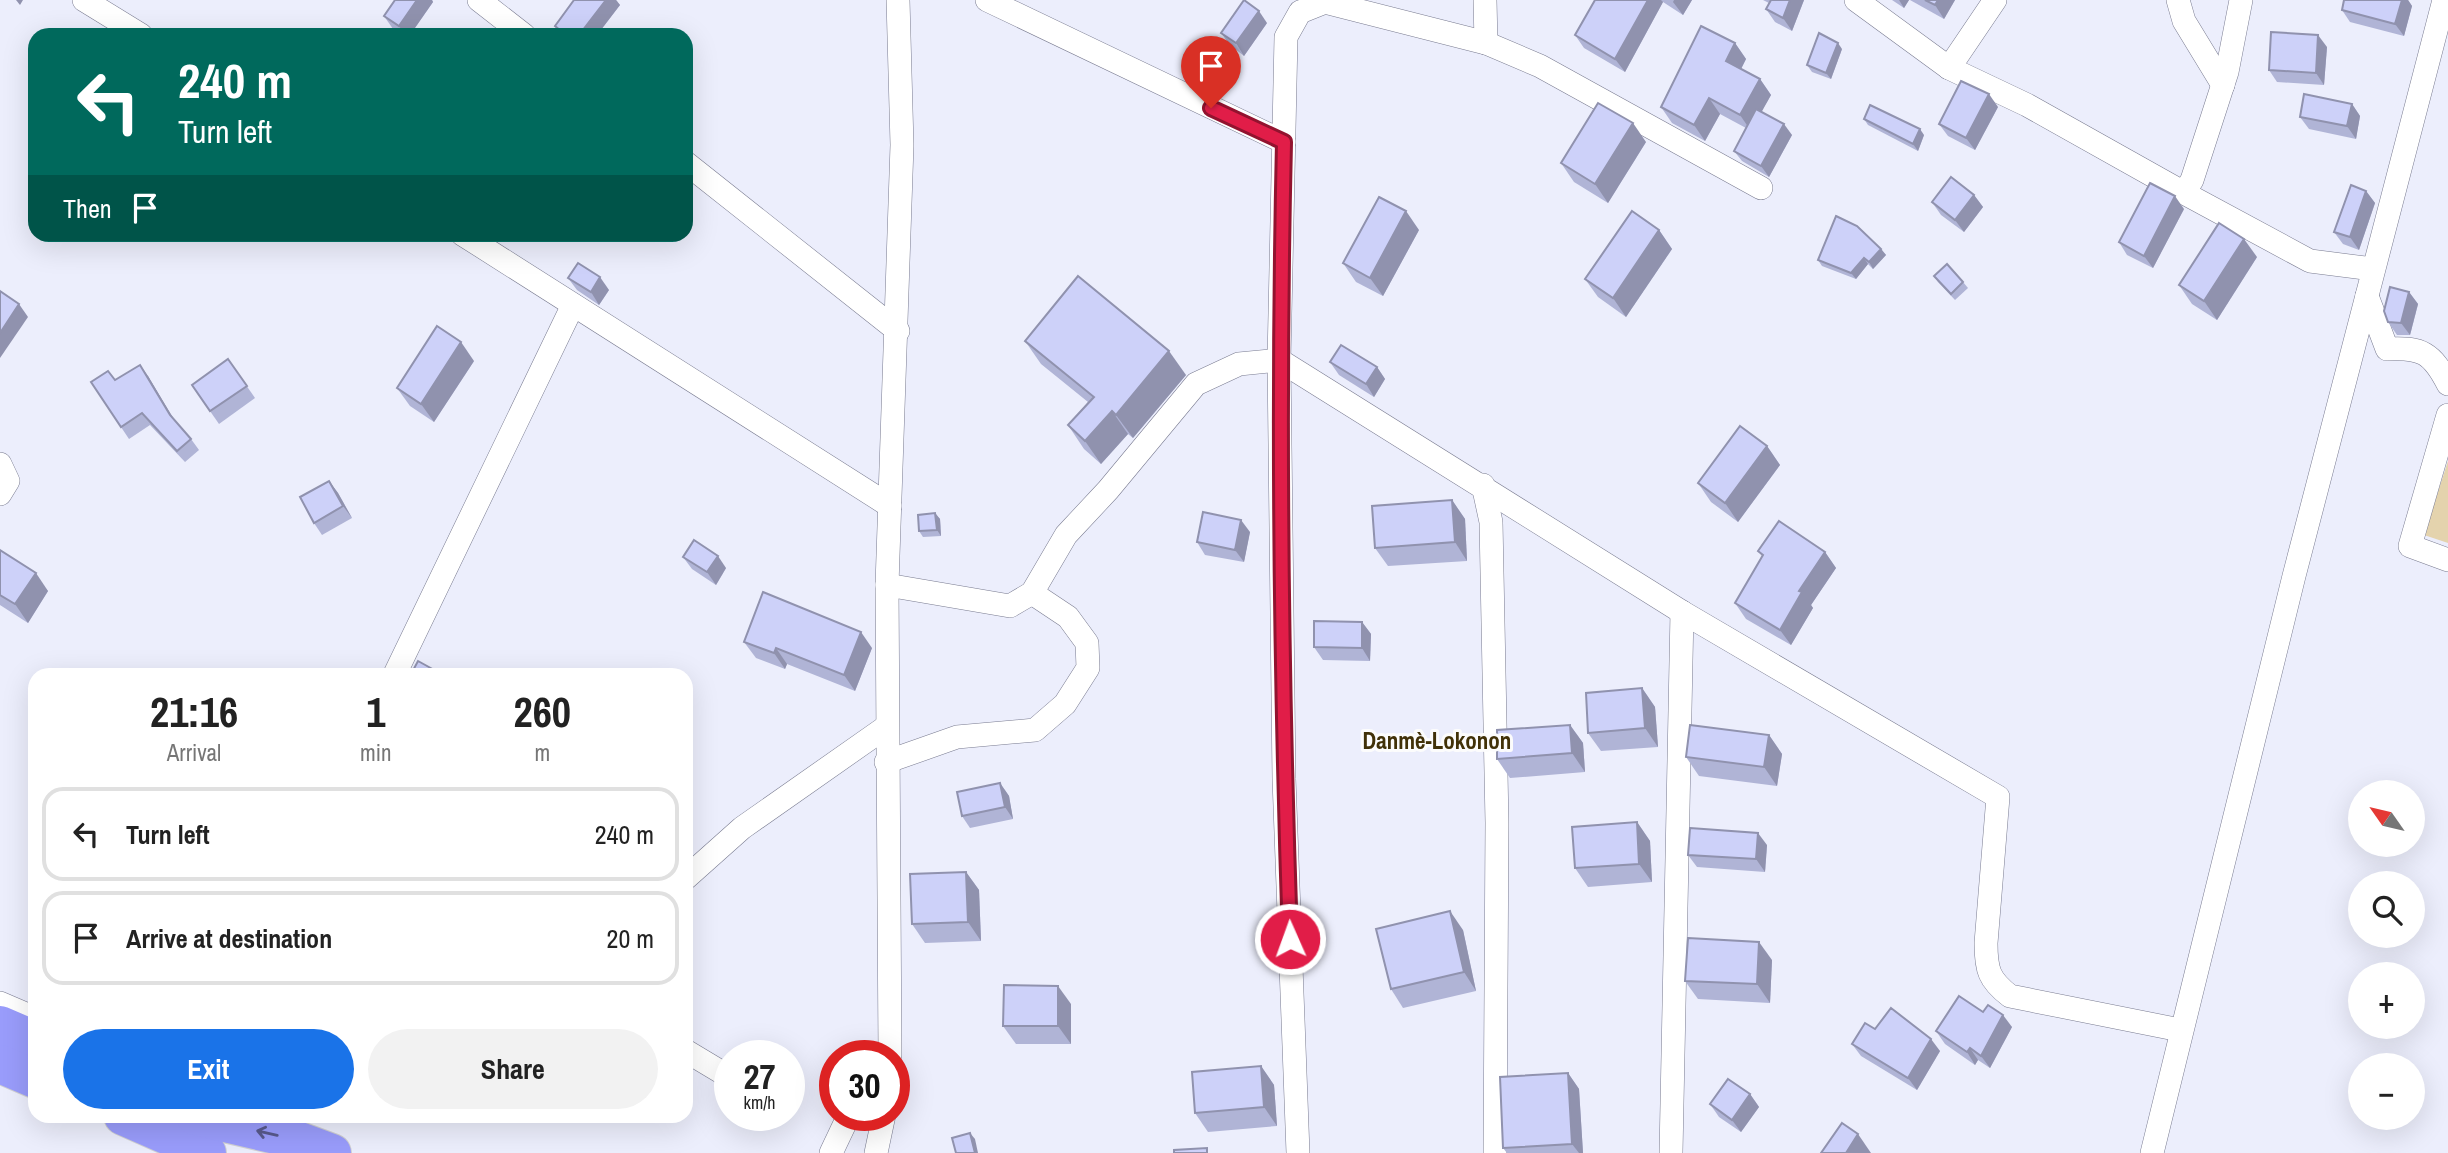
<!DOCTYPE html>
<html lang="en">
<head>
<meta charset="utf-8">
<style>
  :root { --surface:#fff; --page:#f2f2f2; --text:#222; --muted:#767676; --line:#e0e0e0; --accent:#1a73e8 }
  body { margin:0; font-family:"Archivo Narrow",sans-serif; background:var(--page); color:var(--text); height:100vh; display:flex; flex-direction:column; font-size:26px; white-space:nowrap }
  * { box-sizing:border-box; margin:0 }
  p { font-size:23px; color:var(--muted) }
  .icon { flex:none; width:38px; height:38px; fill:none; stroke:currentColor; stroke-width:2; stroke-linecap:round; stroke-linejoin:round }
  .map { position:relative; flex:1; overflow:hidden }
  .panel { position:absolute; left:28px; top:668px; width:665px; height:455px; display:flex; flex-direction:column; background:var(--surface); border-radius:21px; box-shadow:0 7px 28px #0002 }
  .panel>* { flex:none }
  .top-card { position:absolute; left:28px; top:28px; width:665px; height:214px; border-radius:21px; box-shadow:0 7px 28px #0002; background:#00695c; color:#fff; overflow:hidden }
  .needle { width:46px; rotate:304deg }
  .fabs { position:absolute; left:2348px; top:780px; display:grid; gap:14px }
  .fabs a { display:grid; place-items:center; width:77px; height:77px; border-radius:50%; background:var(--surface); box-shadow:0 7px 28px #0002; font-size:35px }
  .speed { position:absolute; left:714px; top:1040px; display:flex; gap:14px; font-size:35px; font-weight:700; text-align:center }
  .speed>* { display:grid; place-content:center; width:91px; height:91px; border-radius:50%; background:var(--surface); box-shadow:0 7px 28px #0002; line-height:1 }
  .speed small { font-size:18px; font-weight:400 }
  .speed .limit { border:10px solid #d22; background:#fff; color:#111 }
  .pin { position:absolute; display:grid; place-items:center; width:60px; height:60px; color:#fff; margin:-72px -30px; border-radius:50% 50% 50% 0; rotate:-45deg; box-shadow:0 0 7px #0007 }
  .pin .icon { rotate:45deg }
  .me { position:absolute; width:77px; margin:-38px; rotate:358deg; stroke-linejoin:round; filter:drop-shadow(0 0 5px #0008) }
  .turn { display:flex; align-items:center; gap:24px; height:147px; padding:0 35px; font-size:32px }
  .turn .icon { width:91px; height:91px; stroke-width:2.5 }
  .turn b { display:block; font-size:49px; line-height:60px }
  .then { display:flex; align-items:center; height:66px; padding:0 35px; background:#0003; gap:14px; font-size:26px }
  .eta { display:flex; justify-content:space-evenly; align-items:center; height:119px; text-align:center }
  .eta b { font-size:42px; font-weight:800; line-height:49px }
  .primary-button { display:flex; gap:14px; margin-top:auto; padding:14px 35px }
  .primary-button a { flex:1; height:80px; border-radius:42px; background:var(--accent); color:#fff; font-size:28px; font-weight:800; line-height:80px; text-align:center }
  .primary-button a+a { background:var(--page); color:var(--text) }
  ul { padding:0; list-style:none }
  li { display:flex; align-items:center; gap:21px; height:94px; margin:0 14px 10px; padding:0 21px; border:4px solid var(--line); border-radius:21px }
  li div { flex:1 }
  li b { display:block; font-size:26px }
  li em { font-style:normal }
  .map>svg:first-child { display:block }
  .green { fill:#e4d3ad }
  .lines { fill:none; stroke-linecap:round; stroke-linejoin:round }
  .street-casing { stroke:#797b90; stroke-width:24 }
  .highway-casing { stroke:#d0d0d2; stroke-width:40 }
  .street { stroke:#fff; stroke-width:23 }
  .highway { stroke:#999cfb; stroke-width:38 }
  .wall { fill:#b0b4d6 }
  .shaded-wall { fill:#9092ae }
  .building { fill:#cdd1f9; stroke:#9092ae; stroke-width:2 }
  .oneway { stroke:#58598c }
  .route-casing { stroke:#92132f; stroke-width:18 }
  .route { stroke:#e11d48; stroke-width:12 }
  .labels { text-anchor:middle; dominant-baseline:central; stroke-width:6; stroke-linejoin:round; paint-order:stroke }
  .quarter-label { font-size:23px; font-weight:bold; fill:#413108; stroke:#fcfcfc }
</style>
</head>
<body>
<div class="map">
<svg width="2448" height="1153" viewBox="0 0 2448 1153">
  <rect width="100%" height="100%" fill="#eceefc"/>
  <!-- green -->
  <polygon class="green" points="2448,461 2448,543 2424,535"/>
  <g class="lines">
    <defs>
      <g id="street">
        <polyline points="84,0 141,35"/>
        <polyline points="479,0 524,35"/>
        <polyline points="987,0 1284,142"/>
        <polyline points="1485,0 1486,43"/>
        <polyline points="1856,0 1949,68 2027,105 2184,193 2192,180 2227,72 2241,0"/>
        <polyline points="2178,0 2184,21 2223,85"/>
        <polyline points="1949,68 1995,0"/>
        <polyline points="686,163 898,331"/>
        <polyline points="2184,193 2310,261 2373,269"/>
        <polyline points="462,234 890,506"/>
        <path d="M 2367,296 L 2387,349 C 2422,347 2432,353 2448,384"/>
        <polyline points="2448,415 2410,546 2448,560"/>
        <polyline points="0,464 8,481 0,494"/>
        <polyline points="1483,485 1491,522 1497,823 1495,1153"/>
        <path d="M 887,585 L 1010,606 L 1032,593 L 1066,535 L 1108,490 L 1196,384 L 1239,364 L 1279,360 L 1682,612 L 1998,797 L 1986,943 C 1986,970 1989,980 2010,996 L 2180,1030"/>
        <polyline points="394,676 573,305"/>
        <polyline points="886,762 957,737 1035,730 1065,704 1088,668 1087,643 1068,617 1032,593"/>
        <polyline points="686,878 742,828 886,727"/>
        <polyline points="0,1003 35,1018"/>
        <polyline points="686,1051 726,1075"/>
        <polyline points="890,1055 887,585 902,145 898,0"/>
        <polyline points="831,1153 849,1115"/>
        <polyline points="876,1153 884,1115"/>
        <polyline points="1298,1153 1284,779 1279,360 1286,37 1300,12 1325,2 1486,43 1540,66 1761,188"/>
        <polyline points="1671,1153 1682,612"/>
        <polyline points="2152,1153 2294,576 2444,0"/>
      </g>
      <g id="highway">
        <polyline points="0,1025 35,1040"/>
        <polyline points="0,1064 35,1079"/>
        <polyline points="123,1116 207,1153"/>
        <polyline points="195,1116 297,1140 332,1153"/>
      </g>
    </defs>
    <!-- street casing -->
    <use href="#street" class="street-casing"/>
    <!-- highway casing -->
    <use href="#highway" class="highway-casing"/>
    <!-- street -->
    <use href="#street" class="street"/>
    <!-- highway -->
    <use href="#highway" class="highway"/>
  </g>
  <!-- wall -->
  <g class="wall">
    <polygon points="395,0 432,0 433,2 410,35 402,35 393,29 384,16"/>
    <polygon points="574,0 616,0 620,5 597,35 561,35 555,26"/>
    <polygon points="1595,0 1692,0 1683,15 1663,2 1625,72 1584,48 1575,35"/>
    <polygon points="1763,0 1804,0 1792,31 1775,22 1766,9 1769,3"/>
    <polygon points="1892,0 1909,0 1904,8"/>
    <polygon points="1910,0 1955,0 1944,19"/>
    <polygon points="2344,0 2408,0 2412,6 2404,36 2350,22 2342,10"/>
    <polygon points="1267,23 1244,56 1230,45 1221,33"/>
    <polygon points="1735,43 1746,59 1741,69 1760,79 1771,95 1761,112 1792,135 1769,177 1742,161 1734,151 1746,128 1720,114 1705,141 1672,123 1661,107"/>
    <polygon points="2327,47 2324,85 2277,82 2269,70"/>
    <polygon points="1842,49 1831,79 1812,72 1807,65"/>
    <polygon points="2352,104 2360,116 2356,139 2309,129 2300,117"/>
    <polygon points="1998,107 1975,150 1948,136 1939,124"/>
    <polygon points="1864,119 1924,135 1918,151 1868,125"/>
    <polygon points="1646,142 1608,203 1574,182 1561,163"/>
    <polygon points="2366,191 2375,203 2359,250 2343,244 2334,232"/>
    <polygon points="1974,195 1983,207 1964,232 1941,215 1932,202"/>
    <polygon points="2184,209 2153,268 2127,255 2119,242"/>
    <polygon points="1419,230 1383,296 1356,282 1343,263"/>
    <polygon points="1659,230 1672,249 1626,317 1598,297 1585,279"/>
    <polygon points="1881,249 1886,255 1873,269 1868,264 1856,279 1822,266 1818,260"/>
    <polygon points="2257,257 2217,320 2192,304 2179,285"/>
    <polygon points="1934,276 1963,282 1968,288 1955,300 1938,282"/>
    <polygon points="568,278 609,290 599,305 577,290"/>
    <polygon points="2409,292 2418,304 2410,335 2397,335 2388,322"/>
    <polygon points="1025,341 1186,375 1133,438 1128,434 1101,464 1084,449 1068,425 1088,402 1041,364"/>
    <polygon points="228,359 255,398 219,424 192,385"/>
    <polygon points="474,361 434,422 410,406 397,388"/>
    <polygon points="1330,362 1377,367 1385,379 1374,397 1339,375"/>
    <polygon points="148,376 173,419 191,439 199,450 185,462 150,425 129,439 91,382"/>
    <polygon points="1767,446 1780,465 1738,522 1711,502 1698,483"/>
    <polygon points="329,481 338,493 352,518 322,535 314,523"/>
    <polygon points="1452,500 1465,519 1467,561 1388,566 1375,548"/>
    <polygon points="935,513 940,519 941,536 923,537 919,531"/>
    <polygon points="1250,532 1244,562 1205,555 1197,542"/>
    <polygon points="0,550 48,591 28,623 0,605"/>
    <polygon points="1758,551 1825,552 1836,568 1811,605 1813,608 1791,645 1746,619 1735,603 1762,556"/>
    <polygon points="683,557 726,568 716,585 692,569"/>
    <polygon points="1362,622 1371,634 1370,661 1323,660 1314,647"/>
    <polygon points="744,642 872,648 855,691 787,664 785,669 756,658"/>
    <polygon points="1642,688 1655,707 1658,747 1601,751 1588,733"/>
    <polygon points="1570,725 1583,743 1585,772 1510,778 1497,759"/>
    <polygon points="1769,735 1782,754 1777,786 1699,776 1686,757"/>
    <polygon points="1000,783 1009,796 1013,819 970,828 962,816"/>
    <polygon points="1637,822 1650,841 1652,882 1588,887 1575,868"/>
    <polygon points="1767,845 1765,872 1697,867 1688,855"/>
    <polygon points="966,872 979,890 981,941 925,943 912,924"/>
    <polygon points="1463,930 1476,991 1403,1008 1391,989"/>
    <polygon points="1772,960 1770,1003 1698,999 1685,981"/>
    <polygon points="1071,1004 1071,1044 1016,1044 1003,1026"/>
    <polygon points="1983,1012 2012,1027 1990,1068 1978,1060 1975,1065 1945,1044 1936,1031"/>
    <polygon points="1875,1029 1940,1051 1917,1090 1861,1056 1852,1044"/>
    <polygon points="1261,1066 1274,1085 1277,1126 1208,1132 1195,1113"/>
    <polygon points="1568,1073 1579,1089 1583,1153 1507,1153 1503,1148"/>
    <polygon points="1750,1094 1759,1107 1741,1132 1719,1117 1710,1104"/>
  </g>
  <!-- shaded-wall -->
  <g class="shaded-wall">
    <polygon points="16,0 23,0 20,5"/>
    <polygon points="417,0 432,0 433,2 410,35 405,35 399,26"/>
    <polygon points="606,0 616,0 620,5 597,35 579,35"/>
    <polygon points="1648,0 1661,0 1663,2 1625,72 1615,59"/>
    <polygon points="1674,0 1692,0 1683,15 1673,2"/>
    <polygon points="1790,0 1804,0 1792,31 1783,18"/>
    <polygon points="1899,0 1909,0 1904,8"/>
    <polygon points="1938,0 1955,0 1944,19 1935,5"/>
    <polygon points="2402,0 2408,0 2412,6 2404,36 2395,24"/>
    <polygon points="1259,11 1267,23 1244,56 1236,43"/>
    <polygon points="2318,35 2327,47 2324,85 2316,73"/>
    <polygon points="1735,43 1746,59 1737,77 1726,61"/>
    <polygon points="1838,43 1842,49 1831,79 1826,73"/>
    <polygon points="1760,79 1771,95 1751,131 1740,115"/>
    <polygon points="1989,94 1998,107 1975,150 1966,138"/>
    <polygon points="1709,98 1720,114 1705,141 1694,125"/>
    <polygon points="2352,104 2360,116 2356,139 2347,126"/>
    <polygon points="1633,123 1646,142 1608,203 1595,184"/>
    <polygon points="1784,124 1792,135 1769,177 1761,166"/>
    <polygon points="1920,129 1924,135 1918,151 1913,144"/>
    <polygon points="2366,191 2375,203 2359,250 2350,237"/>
    <polygon points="1974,195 1983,207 1964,232 1955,220"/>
    <polygon points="2175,196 2184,209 2153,268 2144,256"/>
    <polygon points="1406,211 1419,230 1383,296 1370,278"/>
    <polygon points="1659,230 1672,249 1626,317 1613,298"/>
    <polygon points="2244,239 2257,257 2217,320 2204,301"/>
    <polygon points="1881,249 1886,255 1873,269 1869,262"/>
    <polygon points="1864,258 1868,264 1856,279 1851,273"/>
    <polygon points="600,277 609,290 599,305 591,292"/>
    <polygon points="2409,292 2418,304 2410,335 2401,323"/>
    <polygon points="19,304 28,317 0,358 0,333"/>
    <polygon points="461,342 474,361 434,422 421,404"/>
    <polygon points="1169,351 1186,375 1133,438 1116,415"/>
    <polygon points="140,365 148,376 178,426 170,415"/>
    <polygon points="1377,367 1385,379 1374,397 1366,384"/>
    <polygon points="1112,411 1128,434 1101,464 1085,441"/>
    <polygon points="1767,446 1780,465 1738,522 1725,503"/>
    <polygon points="329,481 338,493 352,518 343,506"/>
    <polygon points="1452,500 1465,519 1467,561 1455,542"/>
    <polygon points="935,513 940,519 941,536 937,530"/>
    <polygon points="1241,520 1250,532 1244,562 1235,550"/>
    <polygon points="1825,552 1836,568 1811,605 1813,608 1791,645 1780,630 1799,591"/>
    <polygon points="718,556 726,568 716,585 707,572"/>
    <polygon points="36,573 48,591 28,623 15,604"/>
    <polygon points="1362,622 1371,634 1370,661 1362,648"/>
    <polygon points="861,632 872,648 855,691 844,675"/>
    <polygon points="776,648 787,664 785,669 774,653"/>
    <polygon points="1642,688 1655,707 1658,747 1645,728"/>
    <polygon points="1570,725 1583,743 1585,772 1572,753"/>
    <polygon points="1769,735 1782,754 1777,786 1764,767"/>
    <polygon points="1000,783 1009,796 1013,819 1005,807"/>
    <polygon points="1637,822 1650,841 1652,882 1639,864"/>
    <polygon points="1758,833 1767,845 1765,872 1756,859"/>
    <polygon points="966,872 979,890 981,941 968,922"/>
    <polygon points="1450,911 1463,930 1476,991 1464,972"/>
    <polygon points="1759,942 1772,960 1770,1003 1757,984"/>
    <polygon points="1058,986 1071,1004 1071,1044 1058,1026"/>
    <polygon points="2003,1015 2012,1027 1990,1068 1981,1056"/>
    <polygon points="1931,1039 1940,1051 1917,1090 1908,1078"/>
    <polygon points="1970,1048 1978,1060 1975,1065 1967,1052"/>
    <polygon points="1261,1066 1274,1085 1277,1126 1264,1107"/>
    <polygon points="1568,1073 1579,1089 1583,1153 1579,1153 1572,1144"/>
    <polygon points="1750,1094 1759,1107 1741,1132 1732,1120"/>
    <polygon points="970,1133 975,1139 978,1153 975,1153"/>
    <polygon points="1858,1134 1871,1153 1846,1153"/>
  </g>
  <!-- building -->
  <g class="building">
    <polygon points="395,0 417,0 399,26 384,16"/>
    <polygon points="574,0 606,0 579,35 566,35 555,26"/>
    <polygon points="1244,0 1259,11 1236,43 1221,33"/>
    <polygon points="1595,0 1648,0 1615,59 1575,35"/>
    <polygon points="1771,0 1790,0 1783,18 1766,9"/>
    <polygon points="1925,0 1938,0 1935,5"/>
    <polygon points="2344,0 2402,0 2395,24 2342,10"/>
    <polygon points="1701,26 1735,43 1726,61 1760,79 1740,115 1709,98 1694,125 1661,107"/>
    <polygon points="2271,32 2318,35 2316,73 2269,70"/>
    <polygon points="1819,33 1838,43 1826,73 1807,65"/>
    <polygon points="1961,81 1989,94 1966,138 1939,124"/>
    <polygon points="2304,94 2352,104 2347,126 2300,117"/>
    <polygon points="1598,103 1633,123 1595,184 1561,163"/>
    <polygon points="1870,105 1920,129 1913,144 1864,119"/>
    <polygon points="1756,109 1784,124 1761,166 1734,151"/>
    <polygon points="1951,177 1974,195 1955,220 1932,202"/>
    <polygon points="2150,183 2175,196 2144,256 2119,242"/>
    <polygon points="2351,185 2366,191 2350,237 2334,232"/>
    <polygon points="1379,197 1406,211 1370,278 1343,263"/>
    <polygon points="1632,211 1659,230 1613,298 1585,279"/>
    <polygon points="1836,216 1857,226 1881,249 1869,262 1864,258 1851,273 1818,260"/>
    <polygon points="2219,223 2244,239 2204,301 2179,285"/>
    <polygon points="578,263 600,277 591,292 568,278"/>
    <polygon points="1947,264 1963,282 1951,294 1934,276"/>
    <polygon points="1078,276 1169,351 1116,415 1112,411 1085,441 1068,425 1094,397 1025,341"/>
    <polygon points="2390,287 2409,292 2401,323 2388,322 2384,311"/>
    <polygon points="0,291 19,304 0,333"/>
    <polygon points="437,326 461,342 421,404 397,388"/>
    <polygon points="1341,345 1377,367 1366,384 1330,362"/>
    <polygon points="228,359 247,386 210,411 192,385"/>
    <polygon points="140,365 170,415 191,439 177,451 142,413 121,427 91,382 108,371 115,380"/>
    <polygon points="1740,426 1767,446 1725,503 1698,483"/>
    <polygon points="329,481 343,506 314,523 300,497"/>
    <polygon points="1452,500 1455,542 1375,548 1372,506"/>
    <polygon points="1203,512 1241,520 1235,550 1197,542"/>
    <polygon points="935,513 937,530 919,531 918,515"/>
    <polygon points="1779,521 1825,552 1799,591 1802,592 1780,630 1735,603 1763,555 1758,551"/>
    <polygon points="694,540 718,556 707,572 683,557"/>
    <polygon points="0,550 36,573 15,604 0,595"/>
    <polygon points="763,592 861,632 844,675 776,648 774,653 744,642"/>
    <polygon points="1314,621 1362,622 1362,648 1314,647"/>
    <polygon points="418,661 445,676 410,676"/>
    <polygon points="1642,688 1645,728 1588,733 1586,693"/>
    <polygon points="1570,725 1572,753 1497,759 1497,730"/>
    <polygon points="1690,725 1769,735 1764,767 1686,757"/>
    <polygon points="1000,783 1005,807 962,816 957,792"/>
    <polygon points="1637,822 1639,864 1575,868 1572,827"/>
    <polygon points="1690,828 1758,833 1756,859 1688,855"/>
    <polygon points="966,872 968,922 912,924 910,874"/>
    <polygon points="1450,911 1464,972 1391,989 1376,929"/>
    <polygon points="1688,938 1759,942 1757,984 1685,981"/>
    <polygon points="1004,985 1058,986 1058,1026 1003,1026"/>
    <polygon points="1959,996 1983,1012 1988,1005 2003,1015 1981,1056 1970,1048 1967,1052 1936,1031"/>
    <polygon points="1891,1008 1931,1039 1908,1078 1852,1044 1865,1023 1875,1029"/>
    <polygon points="1261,1066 1264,1107 1195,1113 1192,1072"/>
    <polygon points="1568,1073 1572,1144 1503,1148 1500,1077"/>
    <polygon points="1728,1079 1750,1094 1732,1120 1710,1104"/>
    <polygon points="1842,1123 1858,1134 1846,1153 1821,1153"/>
    <polygon points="970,1133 975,1153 956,1153 952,1138"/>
    <polygon points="1207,1148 1207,1153 1174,1153 1174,1150"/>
  </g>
  <!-- one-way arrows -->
  <defs><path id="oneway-shaft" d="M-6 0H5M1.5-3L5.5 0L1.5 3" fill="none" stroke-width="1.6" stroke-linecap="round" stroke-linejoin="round" transform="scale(1.75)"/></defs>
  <use class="oneway" href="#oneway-shaft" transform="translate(267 1133) rotate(-167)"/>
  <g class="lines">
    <defs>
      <path id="route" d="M 1211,108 L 1284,142 C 1278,408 1281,673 1290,939"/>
    </defs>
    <!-- route casing -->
    <use href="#route" class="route-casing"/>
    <!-- route -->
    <use href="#route" class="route"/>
  </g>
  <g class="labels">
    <!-- quarter labels -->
    <g class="quarter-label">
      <text x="1437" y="740">Danmè-Lokonon</text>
    </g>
  </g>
</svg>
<div class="fabs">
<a><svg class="needle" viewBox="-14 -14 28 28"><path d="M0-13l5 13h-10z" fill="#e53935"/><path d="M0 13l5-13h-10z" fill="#767676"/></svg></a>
<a><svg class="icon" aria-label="search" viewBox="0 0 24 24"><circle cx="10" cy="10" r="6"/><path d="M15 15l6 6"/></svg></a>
<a>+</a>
<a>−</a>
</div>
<div class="speed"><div>27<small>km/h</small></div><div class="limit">30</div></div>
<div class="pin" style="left:1211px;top:108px;background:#d93025"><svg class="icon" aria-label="arrive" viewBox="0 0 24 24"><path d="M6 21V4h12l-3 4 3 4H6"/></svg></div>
<svg class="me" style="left:1290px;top:939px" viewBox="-20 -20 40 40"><circle r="17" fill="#e11d48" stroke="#fff" stroke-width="3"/><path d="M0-11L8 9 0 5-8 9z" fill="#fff"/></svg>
<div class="top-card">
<div class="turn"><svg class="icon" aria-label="left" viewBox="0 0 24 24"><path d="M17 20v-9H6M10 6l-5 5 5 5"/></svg><div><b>240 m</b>Turn left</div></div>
<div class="then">Then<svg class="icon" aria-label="arrive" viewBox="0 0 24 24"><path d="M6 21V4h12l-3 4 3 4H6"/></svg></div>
</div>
<section class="panel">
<div class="eta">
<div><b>21:16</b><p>Arrival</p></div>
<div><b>1</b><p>min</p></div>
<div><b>260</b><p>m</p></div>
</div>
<ul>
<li><svg class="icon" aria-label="left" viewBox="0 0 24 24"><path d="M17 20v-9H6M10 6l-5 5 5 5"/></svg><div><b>Turn left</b></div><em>240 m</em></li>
<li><svg class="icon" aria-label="arrive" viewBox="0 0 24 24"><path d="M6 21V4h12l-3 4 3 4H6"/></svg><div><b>Arrive at destination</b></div><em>20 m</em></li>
</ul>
<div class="primary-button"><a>Exit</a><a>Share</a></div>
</section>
</div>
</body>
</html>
